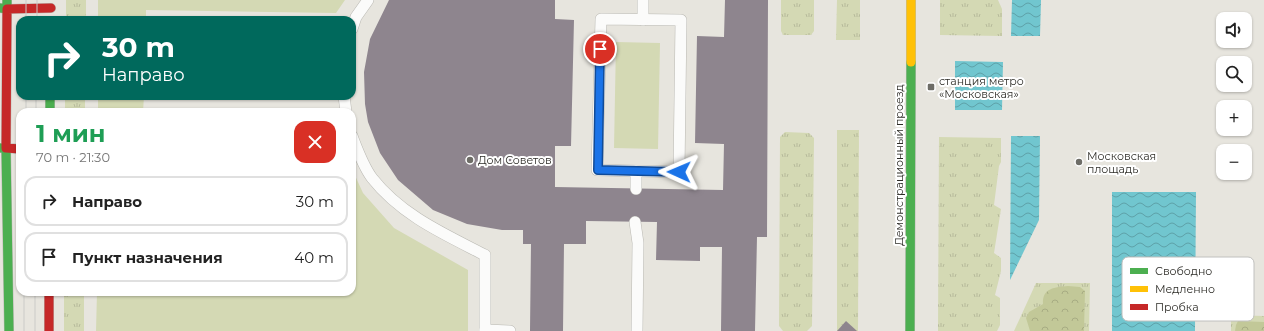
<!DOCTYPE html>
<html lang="ru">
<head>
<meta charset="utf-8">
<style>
  :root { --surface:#fff; --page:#f6f6f6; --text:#222; --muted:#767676; --line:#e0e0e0 }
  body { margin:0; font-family:Montserrat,sans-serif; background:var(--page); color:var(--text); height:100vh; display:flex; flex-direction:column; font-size:15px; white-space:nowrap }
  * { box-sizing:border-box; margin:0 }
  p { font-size:13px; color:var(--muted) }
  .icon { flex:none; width:22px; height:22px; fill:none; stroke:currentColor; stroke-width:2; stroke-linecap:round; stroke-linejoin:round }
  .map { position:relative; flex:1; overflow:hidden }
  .panel { position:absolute; left:16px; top:108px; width:340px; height:188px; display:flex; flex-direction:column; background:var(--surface); border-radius:12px; box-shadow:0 1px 3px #0004 }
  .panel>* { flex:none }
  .hud { position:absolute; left:16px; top:16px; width:340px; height:84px; border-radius:12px; box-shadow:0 1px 3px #0004; background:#00695c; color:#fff; overflow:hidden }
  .tools { position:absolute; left:1216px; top:12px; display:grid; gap:8px }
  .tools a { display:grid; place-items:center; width:36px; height:36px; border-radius:8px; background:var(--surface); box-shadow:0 1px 3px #0004; font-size:20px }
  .pin { position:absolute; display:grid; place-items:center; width:34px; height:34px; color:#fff; margin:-17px; border:2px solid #fff; border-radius:50%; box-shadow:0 1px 4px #0007 }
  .me { position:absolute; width:44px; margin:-22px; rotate:271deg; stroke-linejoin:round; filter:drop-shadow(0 0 3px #0008) }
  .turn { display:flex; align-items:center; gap:14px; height:84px; padding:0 20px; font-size:18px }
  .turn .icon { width:52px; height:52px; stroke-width:2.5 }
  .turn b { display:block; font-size:28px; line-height:34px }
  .round { display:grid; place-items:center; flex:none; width:42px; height:42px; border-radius:12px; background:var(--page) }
  .summary { display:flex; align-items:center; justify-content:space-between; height:68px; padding:0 20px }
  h1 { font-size:24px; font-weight:700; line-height:30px; color:#1e9e55 }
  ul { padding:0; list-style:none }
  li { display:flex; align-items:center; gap:12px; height:50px; margin:0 8px 6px; padding:0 12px; border:2px solid var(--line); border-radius:12px }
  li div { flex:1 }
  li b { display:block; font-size:15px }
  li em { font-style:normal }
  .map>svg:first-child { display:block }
  .grass { fill:url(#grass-tufts) }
  .forest { fill:url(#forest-crowns) }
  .park { fill:#d4d9b4 }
  .water { fill:url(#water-waves) }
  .building { fill:#8e858e }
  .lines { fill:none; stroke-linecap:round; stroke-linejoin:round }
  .lane-casing { stroke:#b9b8b2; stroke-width:12 }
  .fast-casing { stroke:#b9b8b2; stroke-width:10 }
  .slow-casing { stroke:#b9b8b2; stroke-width:10 }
  .jam-casing { stroke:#b9b8b2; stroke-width:10 }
  .lane { stroke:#fbfbfa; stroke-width:11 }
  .fast { stroke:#4caf50; stroke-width:9 }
  .slow { stroke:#ffc107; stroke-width:9 }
  .jam { stroke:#c62828; stroke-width:9 }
  .tram { stroke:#cbcbc8; stroke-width:1 }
  .route-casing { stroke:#114b97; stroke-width:10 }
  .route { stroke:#1a73e8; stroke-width:7 }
  .poi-dot { fill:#6e6d67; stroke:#fff; stroke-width:1.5 }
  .labels { text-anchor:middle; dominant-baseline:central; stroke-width:4; stroke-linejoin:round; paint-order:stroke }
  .poi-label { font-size:11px; fill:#2d2c27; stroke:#fff; text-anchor:start }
  .street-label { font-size:11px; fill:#2d2c27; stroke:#fff }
  .key { fill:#fff; stroke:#c0c0be; stroke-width:1 }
  .key-label { font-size:11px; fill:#2d2c27 }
</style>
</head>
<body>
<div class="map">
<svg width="1264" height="331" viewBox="0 0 1264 331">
  <defs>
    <pattern id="grass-tufts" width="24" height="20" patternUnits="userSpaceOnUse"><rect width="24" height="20" fill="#d4d9b4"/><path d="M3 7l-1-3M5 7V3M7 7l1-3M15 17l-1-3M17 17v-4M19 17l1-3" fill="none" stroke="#b6ba9b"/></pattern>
    <pattern id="forest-crowns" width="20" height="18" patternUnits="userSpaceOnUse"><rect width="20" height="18" fill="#c2c898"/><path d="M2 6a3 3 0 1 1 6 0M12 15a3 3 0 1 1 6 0" fill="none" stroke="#a7ac83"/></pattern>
    <pattern id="water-waves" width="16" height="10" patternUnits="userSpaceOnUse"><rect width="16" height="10" fill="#71c6cf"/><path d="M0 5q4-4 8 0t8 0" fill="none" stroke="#5da1a8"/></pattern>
  </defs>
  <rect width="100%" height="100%" fill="#e7e5de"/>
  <!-- grass -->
  <g class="grass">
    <rect x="66" y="0" width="20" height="20"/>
    <polygon points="781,0 814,0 814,31 811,35 783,35 781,31"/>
    <polygon points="837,0 860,0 860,40 836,40"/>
    <polygon points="940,0 998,0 1002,9 1002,36 940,35"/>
    <rect x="65" y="96" width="20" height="16"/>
    <polygon points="837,130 859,130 858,331 837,331"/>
    <polygon points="785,132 809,133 814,138 812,326 807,331 783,331 779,326 780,137"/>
    <polygon points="939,137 1001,138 1001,162 999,166 994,205 1001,209 994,253 1001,258 1001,271 995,295 1000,298 1000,325 997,331 938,331"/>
    <polygon points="1036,283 1090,283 1089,331 1014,331"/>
    <rect x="64" y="292" width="20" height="39"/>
    <polygon points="1231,315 1264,316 1264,331 1231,331"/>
  </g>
  <!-- forest -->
  <g class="forest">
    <path d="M 1068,286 L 1080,287 L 1085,291 L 1084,331 L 1030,331 L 1026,318 L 1029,312 L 1043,304 C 1042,288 1055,287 1068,286 Z"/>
    <polygon points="1238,321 1264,322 1264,331 1235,331 1236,325"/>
  </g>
  <!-- park -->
  <g class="park">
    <polygon points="98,0 345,0 336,13 146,10 146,20 98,20"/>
    <polygon points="616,42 660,43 658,149 614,148"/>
    <polygon points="98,96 144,96 143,112 98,112"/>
    <polygon points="352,169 363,193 394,228 468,270 468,331 96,331 97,292 352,292"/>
  </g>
  <!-- water -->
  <g class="water">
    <polygon points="1012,0 1041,0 1040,36 1011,36"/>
    <polygon points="955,61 1003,62 1002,110 955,110"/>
    <polygon points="1011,136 1040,136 1039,220 1010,280"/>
    <polygon points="1112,192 1196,192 1195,331 1112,331"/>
  </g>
  <!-- building -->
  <g class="building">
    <polygon points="389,0 555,0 555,19 574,20 571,146 555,146 555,187 723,190 724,144 695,143 697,36 724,37 725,0 768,0 767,237 757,237 755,331 721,331 722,247 700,247 700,261 656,260 657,222 586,221 586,244 564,244 563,331 530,331 531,244 523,244 523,230 502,230 467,224 433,210 398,180 380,153 368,122 365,104 364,72 370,39"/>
    <polygon points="846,321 857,331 837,331"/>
  </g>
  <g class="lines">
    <defs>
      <g id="lane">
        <polygon points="601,19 681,20 679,172 597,170"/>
        <polyline points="643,20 643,0"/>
        <polyline points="352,29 356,17 368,0"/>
        <polyline points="344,96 346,112"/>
        <path d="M 352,136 C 357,149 363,166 372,178 C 401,215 444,234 485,255 L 485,331"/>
        <polyline points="636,189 636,171"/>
        <polyline points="635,222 638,243 637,331"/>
        <polyline points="485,330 510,331"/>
      </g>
      <g id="fast">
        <polyline points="0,8 7,9 7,0"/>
        <polyline points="50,96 50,112"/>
        <polyline points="0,148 6,148 9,331"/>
        <polyline points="910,331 911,62"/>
      </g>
      <polyline id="slow" points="911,62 911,0"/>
      <g id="jam">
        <polyline points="20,149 6,148 7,9 51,8"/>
        <polyline points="49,292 49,331"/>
      </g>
    </defs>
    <!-- lane casing -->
    <use href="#lane" class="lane-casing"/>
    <!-- fast casing -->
    <use href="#fast" class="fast-casing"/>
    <!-- slow casing -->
    <use href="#slow" class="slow-casing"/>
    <!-- jam casing -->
    <use href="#jam" class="jam-casing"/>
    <!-- lane -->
    <use href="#lane" class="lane"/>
    <!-- fast -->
    <use href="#fast" class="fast"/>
    <!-- slow -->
    <use href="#slow" class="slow"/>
    <!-- jam -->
    <use href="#jam" class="jam"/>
    <!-- tram -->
    <g class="tram">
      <polyline points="26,20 26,0"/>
      <polyline points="37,20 37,0"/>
      <polyline points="26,112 26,96"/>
      <polyline points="36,112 36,96"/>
      <polyline points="24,331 24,292"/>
      <polyline points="35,331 35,292"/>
    </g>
  </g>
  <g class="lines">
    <defs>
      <polyline id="route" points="600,49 598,170 679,172"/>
    </defs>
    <!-- route casing -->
    <use href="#route" class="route-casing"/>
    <!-- route -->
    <use href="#route" class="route"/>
  </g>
  <!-- markers -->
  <g class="poi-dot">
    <rect x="927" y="83" width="8" height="8" rx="2"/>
    <circle cx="470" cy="160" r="4"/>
    <circle cx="1079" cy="162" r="4"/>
  </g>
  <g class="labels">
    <!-- poi labels -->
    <g class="poi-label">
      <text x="939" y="81">станция метро<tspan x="939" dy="13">«Московская»</tspan></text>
      <text x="1087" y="156">Московская<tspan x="1087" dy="13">площадь</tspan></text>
      <text x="478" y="160">Дом Советов</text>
    </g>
    <!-- street labels -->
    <g class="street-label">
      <text transform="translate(899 165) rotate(-90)">Демонстрационный проезд</text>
    </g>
  </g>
  <!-- legend -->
  <rect x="1122" y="257" width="132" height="64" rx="6" class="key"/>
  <rect x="1130" y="268" width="18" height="6" fill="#4caf50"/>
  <rect x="1130" y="286" width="18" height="6" fill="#ffc107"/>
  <rect x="1130" y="304" width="18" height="6" fill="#c62828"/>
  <g class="key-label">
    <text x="1155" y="275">Свободно</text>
    <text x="1155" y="293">Медленно</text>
    <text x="1155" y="311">Пробка</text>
  </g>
</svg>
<div class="tools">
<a><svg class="icon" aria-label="sound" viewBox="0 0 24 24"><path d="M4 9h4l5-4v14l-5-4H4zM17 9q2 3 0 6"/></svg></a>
<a><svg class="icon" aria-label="search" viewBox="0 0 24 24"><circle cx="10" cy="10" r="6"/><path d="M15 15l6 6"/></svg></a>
<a>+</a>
<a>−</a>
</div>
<div class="pin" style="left:600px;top:49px;background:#d93025"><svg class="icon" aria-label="arrive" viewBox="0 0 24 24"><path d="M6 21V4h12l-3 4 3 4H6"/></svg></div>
<svg class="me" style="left:679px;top:172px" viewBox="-20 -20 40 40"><path d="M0-17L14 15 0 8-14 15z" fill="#1a73e8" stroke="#fff" stroke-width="4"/></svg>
<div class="hud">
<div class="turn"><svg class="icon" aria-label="right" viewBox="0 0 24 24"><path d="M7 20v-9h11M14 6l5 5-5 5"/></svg><div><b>30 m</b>Направо</div></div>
</div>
<section class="panel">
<div class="summary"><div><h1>1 мин</h1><p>70 m · 21:30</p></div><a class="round" style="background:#d93025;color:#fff"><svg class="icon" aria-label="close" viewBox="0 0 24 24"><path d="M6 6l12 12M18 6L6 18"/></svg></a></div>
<ul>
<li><svg class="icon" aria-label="right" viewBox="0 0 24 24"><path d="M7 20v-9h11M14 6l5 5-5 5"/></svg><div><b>Направо</b></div><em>30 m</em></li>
<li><svg class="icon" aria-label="arrive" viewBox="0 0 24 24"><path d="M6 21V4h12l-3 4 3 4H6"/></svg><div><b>Пункт назначения</b></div><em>40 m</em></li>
</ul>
</section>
</div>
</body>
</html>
